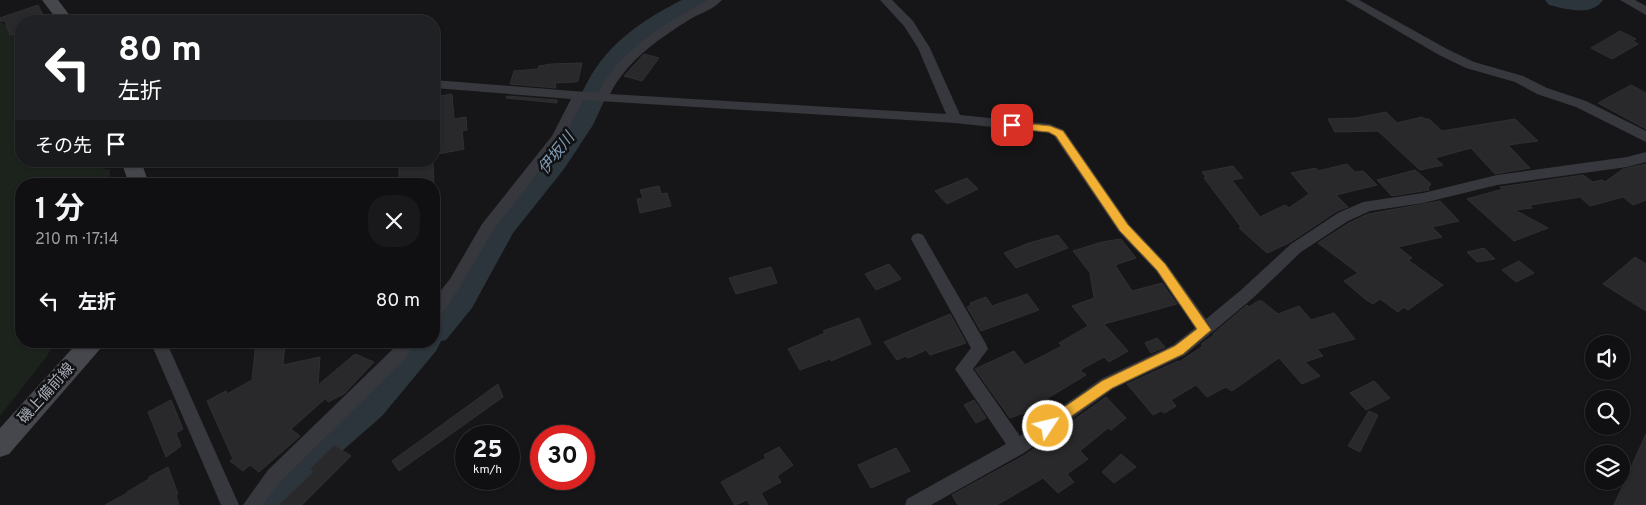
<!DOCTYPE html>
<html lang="ja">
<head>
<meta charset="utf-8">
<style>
  :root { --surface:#101012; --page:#19191b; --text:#f1f3f6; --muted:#9c9d9f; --line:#303032 }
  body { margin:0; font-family:Overpass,"Noto Sans JP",sans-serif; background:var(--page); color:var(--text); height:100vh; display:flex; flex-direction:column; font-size:19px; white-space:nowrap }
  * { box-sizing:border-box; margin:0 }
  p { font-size:16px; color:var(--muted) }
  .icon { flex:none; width:28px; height:28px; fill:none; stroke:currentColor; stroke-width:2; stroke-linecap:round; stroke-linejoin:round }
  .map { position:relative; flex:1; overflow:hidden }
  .sheet { position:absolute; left:15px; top:178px; width:425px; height:170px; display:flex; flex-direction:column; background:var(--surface); border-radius:20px; box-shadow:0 1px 4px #0004,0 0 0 1px var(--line) }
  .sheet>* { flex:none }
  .guide { position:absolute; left:15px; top:15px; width:425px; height:152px; border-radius:20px; box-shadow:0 1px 4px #0004,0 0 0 1px var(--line); background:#202124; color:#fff; overflow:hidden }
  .tools { position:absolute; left:1585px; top:335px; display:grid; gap:10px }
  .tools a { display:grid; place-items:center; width:45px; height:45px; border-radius:50%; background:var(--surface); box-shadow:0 1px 4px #0004,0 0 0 1px var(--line); font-size:25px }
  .speed { position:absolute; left:455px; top:425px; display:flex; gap:10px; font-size:25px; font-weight:700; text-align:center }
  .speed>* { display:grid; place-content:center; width:65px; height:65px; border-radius:50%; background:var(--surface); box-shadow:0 1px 4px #0004,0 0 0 1px var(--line); line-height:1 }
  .speed small { font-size:12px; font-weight:400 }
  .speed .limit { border:8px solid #d22; background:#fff; color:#111 }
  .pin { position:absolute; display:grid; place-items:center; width:42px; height:42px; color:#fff; margin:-21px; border-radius:10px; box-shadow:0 2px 8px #0006 }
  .me { position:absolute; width:55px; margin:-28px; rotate:55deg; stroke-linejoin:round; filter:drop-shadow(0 0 4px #0008) }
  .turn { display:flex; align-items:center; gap:18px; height:105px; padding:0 20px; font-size:22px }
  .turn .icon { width:65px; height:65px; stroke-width:2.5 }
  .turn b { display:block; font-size:35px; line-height:42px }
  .then { display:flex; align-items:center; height:48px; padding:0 20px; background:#0003; gap:10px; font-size:19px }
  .round { display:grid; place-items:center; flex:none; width:52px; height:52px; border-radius:20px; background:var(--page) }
  .summary { display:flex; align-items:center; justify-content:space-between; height:85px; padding:0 20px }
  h1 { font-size:30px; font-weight:700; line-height:38px }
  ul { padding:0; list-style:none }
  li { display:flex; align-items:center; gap:15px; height:75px; padding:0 20px }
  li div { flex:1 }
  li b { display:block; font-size:19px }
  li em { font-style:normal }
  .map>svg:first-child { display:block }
  .green { fill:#1c231d }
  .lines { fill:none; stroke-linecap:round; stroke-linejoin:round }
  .river { fill:#2c353c; fill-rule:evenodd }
  .building { fill:#29292c; stroke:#303034 }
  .minor { fill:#37383d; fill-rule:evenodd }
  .secondary { fill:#45474d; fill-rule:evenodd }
  .route { fill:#f2b134; stroke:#9d7322 }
  .labels { text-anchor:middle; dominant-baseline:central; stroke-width:5; stroke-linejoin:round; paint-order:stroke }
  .street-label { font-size:15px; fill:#a8adb8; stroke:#111113 }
  .water-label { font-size:16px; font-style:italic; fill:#7f9bb3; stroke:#111113 }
</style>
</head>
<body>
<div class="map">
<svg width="1646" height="505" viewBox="0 0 1646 505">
  <rect width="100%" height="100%" fill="#161618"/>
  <!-- green -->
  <polygon class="green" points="0,21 21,36 21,161 72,161 110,170 110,184 21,184 21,341 55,341 47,356 0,416"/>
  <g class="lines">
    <!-- river -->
    <g class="river">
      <path d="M 682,0 L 712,0 L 708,5 L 678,21 L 634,54 L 613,82 L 593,125 L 564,169 L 513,233 L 472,308 L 446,340 L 441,341 L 436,351 L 382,416 L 334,458 L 298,505 L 256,505 L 261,492 L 308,434 L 356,394 L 403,341 L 434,341 L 434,307 C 457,280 470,246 491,217 C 514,185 542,158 565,125 C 574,111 580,95 588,81 C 608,43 644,19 682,0 Z"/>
      <path d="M 1545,0 L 1603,0 C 1591,17 1566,9 1549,5 Z"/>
    </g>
  </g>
  <!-- building -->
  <g class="building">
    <polygon points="38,5 46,21 21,21 21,31 10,35 5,21 0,21 0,18"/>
    <polygon points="1620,31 1636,39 1633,41 1638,44 1612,59 1591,48"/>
    <polygon points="644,54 659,58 642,81 624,76"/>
    <polygon points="582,63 578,81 575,82 555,83 556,88 510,84 514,71 538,69 539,66 551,64"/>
    <polygon points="1631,85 1646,93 1646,129 1598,103"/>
    <polygon points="452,94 454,119 466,117 467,130 462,131 464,149 438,154 435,97"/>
    <polygon points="507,96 557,100 557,103 506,98"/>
    <polygon points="1386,112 1397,123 1422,117 1425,119 1429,119 1442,131 1515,119 1538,141 1508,145 1530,168 1495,174 1471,148 1435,158 1443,165 1420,170 1378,131 1335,132 1328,119 1356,118"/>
    <polygon points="399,161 433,161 434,184 399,184"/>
    <polygon points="1347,164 1355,172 1363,171 1377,185 1336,195 1348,207 1337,211 1289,243 1267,253 1239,228 1241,227 1204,178 1206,177 1202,172 1233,166 1243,178 1232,180 1260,217 1285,205 1289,208 1309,194 1291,173 1316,168 1318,171"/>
    <polygon points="1646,164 1646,200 1633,205 1623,197 1590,206 1580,197 1530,205 1532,208 1515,210 1548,228 1514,241 1467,199 1503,189 1500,187 1583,175 1593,182 1602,180 1605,182 1623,169"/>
    <polygon points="1415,170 1431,184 1428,188 1429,190 1392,196 1377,180"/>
    <polygon points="967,178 978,189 947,204 935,191"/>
    <polygon points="659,186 661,194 667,193 671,206 640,213 637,199 643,198 640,190"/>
    <polygon points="1440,201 1459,221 1432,227 1442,237 1398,247 1412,258 1408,260 1443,285 1408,310 1404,307 1398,312 1380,299 1373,304 1365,299 1344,281 1358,273 1318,243 1349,223 1368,214"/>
    <polygon points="1058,235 1068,248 1016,268 1004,253 1029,243"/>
    <polygon points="1121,239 1136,258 1115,265 1132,291 1162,283 1177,304 1104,324 1128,351 1109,362 1104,357 1080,370 1086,375 1038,404 1048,414 1034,424 1024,413 1010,418 975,369 1014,351 1025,365 1062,346 1059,343 1088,326 1072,306 1094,298 1090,273 1073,251 1102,242"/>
    <polygon points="1484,248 1495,259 1477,262 1467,252"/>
    <polygon points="1635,257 1646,264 1646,311 1603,284"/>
    <polygon points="1519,261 1534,273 1516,282 1502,270"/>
    <polygon points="889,264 901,279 876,290 865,274"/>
    <polygon points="771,267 777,283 736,294 729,278"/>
    <polygon points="1027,294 1039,310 981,331 967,307 971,305 970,303 986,297 992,306"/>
    <polygon points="1258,301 1262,301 1278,314 1299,306 1311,320 1334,313 1355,339 1317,349 1323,356 1305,362 1320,376 1302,384 1279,358 1232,391 1226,387 1207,397 1196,385 1171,400 1176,406 1165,413 1161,411 1153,415 1127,384 1178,361 1179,362 1203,346 1201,344 1214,335 1213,334 1247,305 1249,307"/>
    <polygon points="950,314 966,343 930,355 926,350 908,358 906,356 897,360 884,342"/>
    <polygon points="859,318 871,344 831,361 830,359 800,370 788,349 825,333 823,331"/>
    <polygon points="1157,338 1165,347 1151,353 1145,343"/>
    <polygon points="256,341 285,341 283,365 320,357 318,385 355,354 374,362 344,394 328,402 326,398 291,429 300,436 259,472 250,465 243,471 230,461 233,459 207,401 226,391 227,394 252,380"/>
    <polygon points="1374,381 1390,398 1366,410 1350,393"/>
    <polygon points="498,384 503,397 399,471 392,461"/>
    <polygon points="1106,397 1126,418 1111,430 1108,428 1080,451 1088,459 1067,474 1074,482 1058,493 1043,478 997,505 958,505 952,495 1025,455"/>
    <polygon points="171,400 183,429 176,433 181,446 166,457 148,412"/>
    <polygon points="974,400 986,418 976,423 964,405"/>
    <polygon points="1369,411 1378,415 1360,452 1348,446"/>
    <polygon points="1646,434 1646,505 1614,505"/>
    <polygon points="334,445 351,456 302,505 279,505 313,472 310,469"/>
    <polygon points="779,447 793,465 777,476 781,482 761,493 768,505 750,505 747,500 735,505 721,482 766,458 764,455"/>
    <polygon points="896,448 910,471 871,488 858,465"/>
    <polygon points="1121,454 1136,467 1114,483 1102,472"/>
    <polygon points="168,467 178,494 176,495 179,505 105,505 127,493 127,492 149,479 149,477"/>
  </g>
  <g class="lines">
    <!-- minor -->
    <g class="minor">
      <path d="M 708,0 L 722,0 C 715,8 702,13 692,18 C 660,38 628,59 610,94 L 946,114 L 918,48 L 904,26 L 880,0 L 892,0 L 913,21 L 930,48 L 960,115 L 1050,124 L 1064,130 L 1129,224 L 1166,263 L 1206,319 L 1241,290 L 1291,244 L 1338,213 L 1363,202 L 1423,193 L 1497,175 L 1627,157 L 1646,152 L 1646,162 L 1627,167 L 1497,185 L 1423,203 L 1370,211 L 1348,221 L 1301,252 L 1253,298 L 1185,355 L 1113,389 L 1024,453 L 931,505 L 905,505 L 907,499 L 1006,444 L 955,369 L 971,348 L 911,239 L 913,235 L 918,233 L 923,235 L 986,344 L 988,349 L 973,369 L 1020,436 L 1101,379 L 1173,345 L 1195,328 L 1156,271 L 1119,232 L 1054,136 L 1048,133 L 955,123 L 583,100 L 562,141 L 492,232 L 460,287 L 440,316 L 434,317 L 434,299 L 450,279 L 482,224 L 552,136 L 571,99 L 434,88 L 434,80 L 598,93 C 621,48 665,24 708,0 Z"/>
      <polygon points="1345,0 1359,0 1447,49 1474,62 1523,76 1547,88 1586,101 1646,131 1646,142 1576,107 1537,94 1515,82 1466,68 1439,55"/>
      <polygon points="1620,0 1635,0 1646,6 1646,15"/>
      <polygon points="150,341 166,341 239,505 221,505"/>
      <polygon points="398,341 414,341 405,359 280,482 263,505 243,505 268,470 393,349"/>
    </g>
    <!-- secondary -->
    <g class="secondary">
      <polygon points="42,0 58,0 74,21 58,21"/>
      <polygon points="121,161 141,161 149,184 129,184"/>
      <polygon points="79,341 104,341 101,348 9,454 0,457 0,428"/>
    </g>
  </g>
  <!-- route -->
  <polygon class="route" points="1012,122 1050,126 1063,131 1128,225 1165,264 1211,330 1183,354 1112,388 1048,432 1043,430 1041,426 1043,422 1102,381 1175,346 1197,329 1157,270 1120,231 1056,136 1049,132 1009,128 1009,123"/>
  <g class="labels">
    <!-- street labels -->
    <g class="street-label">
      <text transform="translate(47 394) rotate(-48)">磯上備前線</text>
    </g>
    <!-- water labels -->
    <g class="water-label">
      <text transform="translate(557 154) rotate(-52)">伊坂川</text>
    </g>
  </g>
</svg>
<div class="tools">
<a><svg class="icon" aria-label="sound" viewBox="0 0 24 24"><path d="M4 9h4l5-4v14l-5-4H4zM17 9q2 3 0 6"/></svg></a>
<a><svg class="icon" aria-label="search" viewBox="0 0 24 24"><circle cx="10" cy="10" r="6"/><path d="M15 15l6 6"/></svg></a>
<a><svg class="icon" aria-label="layers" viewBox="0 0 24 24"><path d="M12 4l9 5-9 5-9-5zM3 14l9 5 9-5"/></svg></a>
</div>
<div class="speed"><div>25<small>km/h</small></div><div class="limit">30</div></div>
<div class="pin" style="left:1012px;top:125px;background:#d93025"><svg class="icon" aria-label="arrive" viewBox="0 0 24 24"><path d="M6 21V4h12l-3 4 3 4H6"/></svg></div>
<svg class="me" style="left:1048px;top:426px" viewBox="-20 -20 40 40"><circle r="17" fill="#f2b134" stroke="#fff" stroke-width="3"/><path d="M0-11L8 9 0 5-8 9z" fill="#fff"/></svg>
<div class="guide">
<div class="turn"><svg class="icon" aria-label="left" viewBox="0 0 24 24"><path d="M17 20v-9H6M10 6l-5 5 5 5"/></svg><div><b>80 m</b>左折</div></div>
<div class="then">その先<svg class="icon" aria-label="arrive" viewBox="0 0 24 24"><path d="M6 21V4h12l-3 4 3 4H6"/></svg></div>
</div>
<section class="sheet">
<div class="summary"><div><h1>1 分</h1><p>210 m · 17:14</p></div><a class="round"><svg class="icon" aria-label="close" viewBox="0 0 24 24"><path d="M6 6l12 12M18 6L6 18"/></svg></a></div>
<ul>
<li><svg class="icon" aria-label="left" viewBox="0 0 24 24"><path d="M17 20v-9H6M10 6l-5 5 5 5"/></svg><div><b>左折</b></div><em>80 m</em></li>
</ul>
</section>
</div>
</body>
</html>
